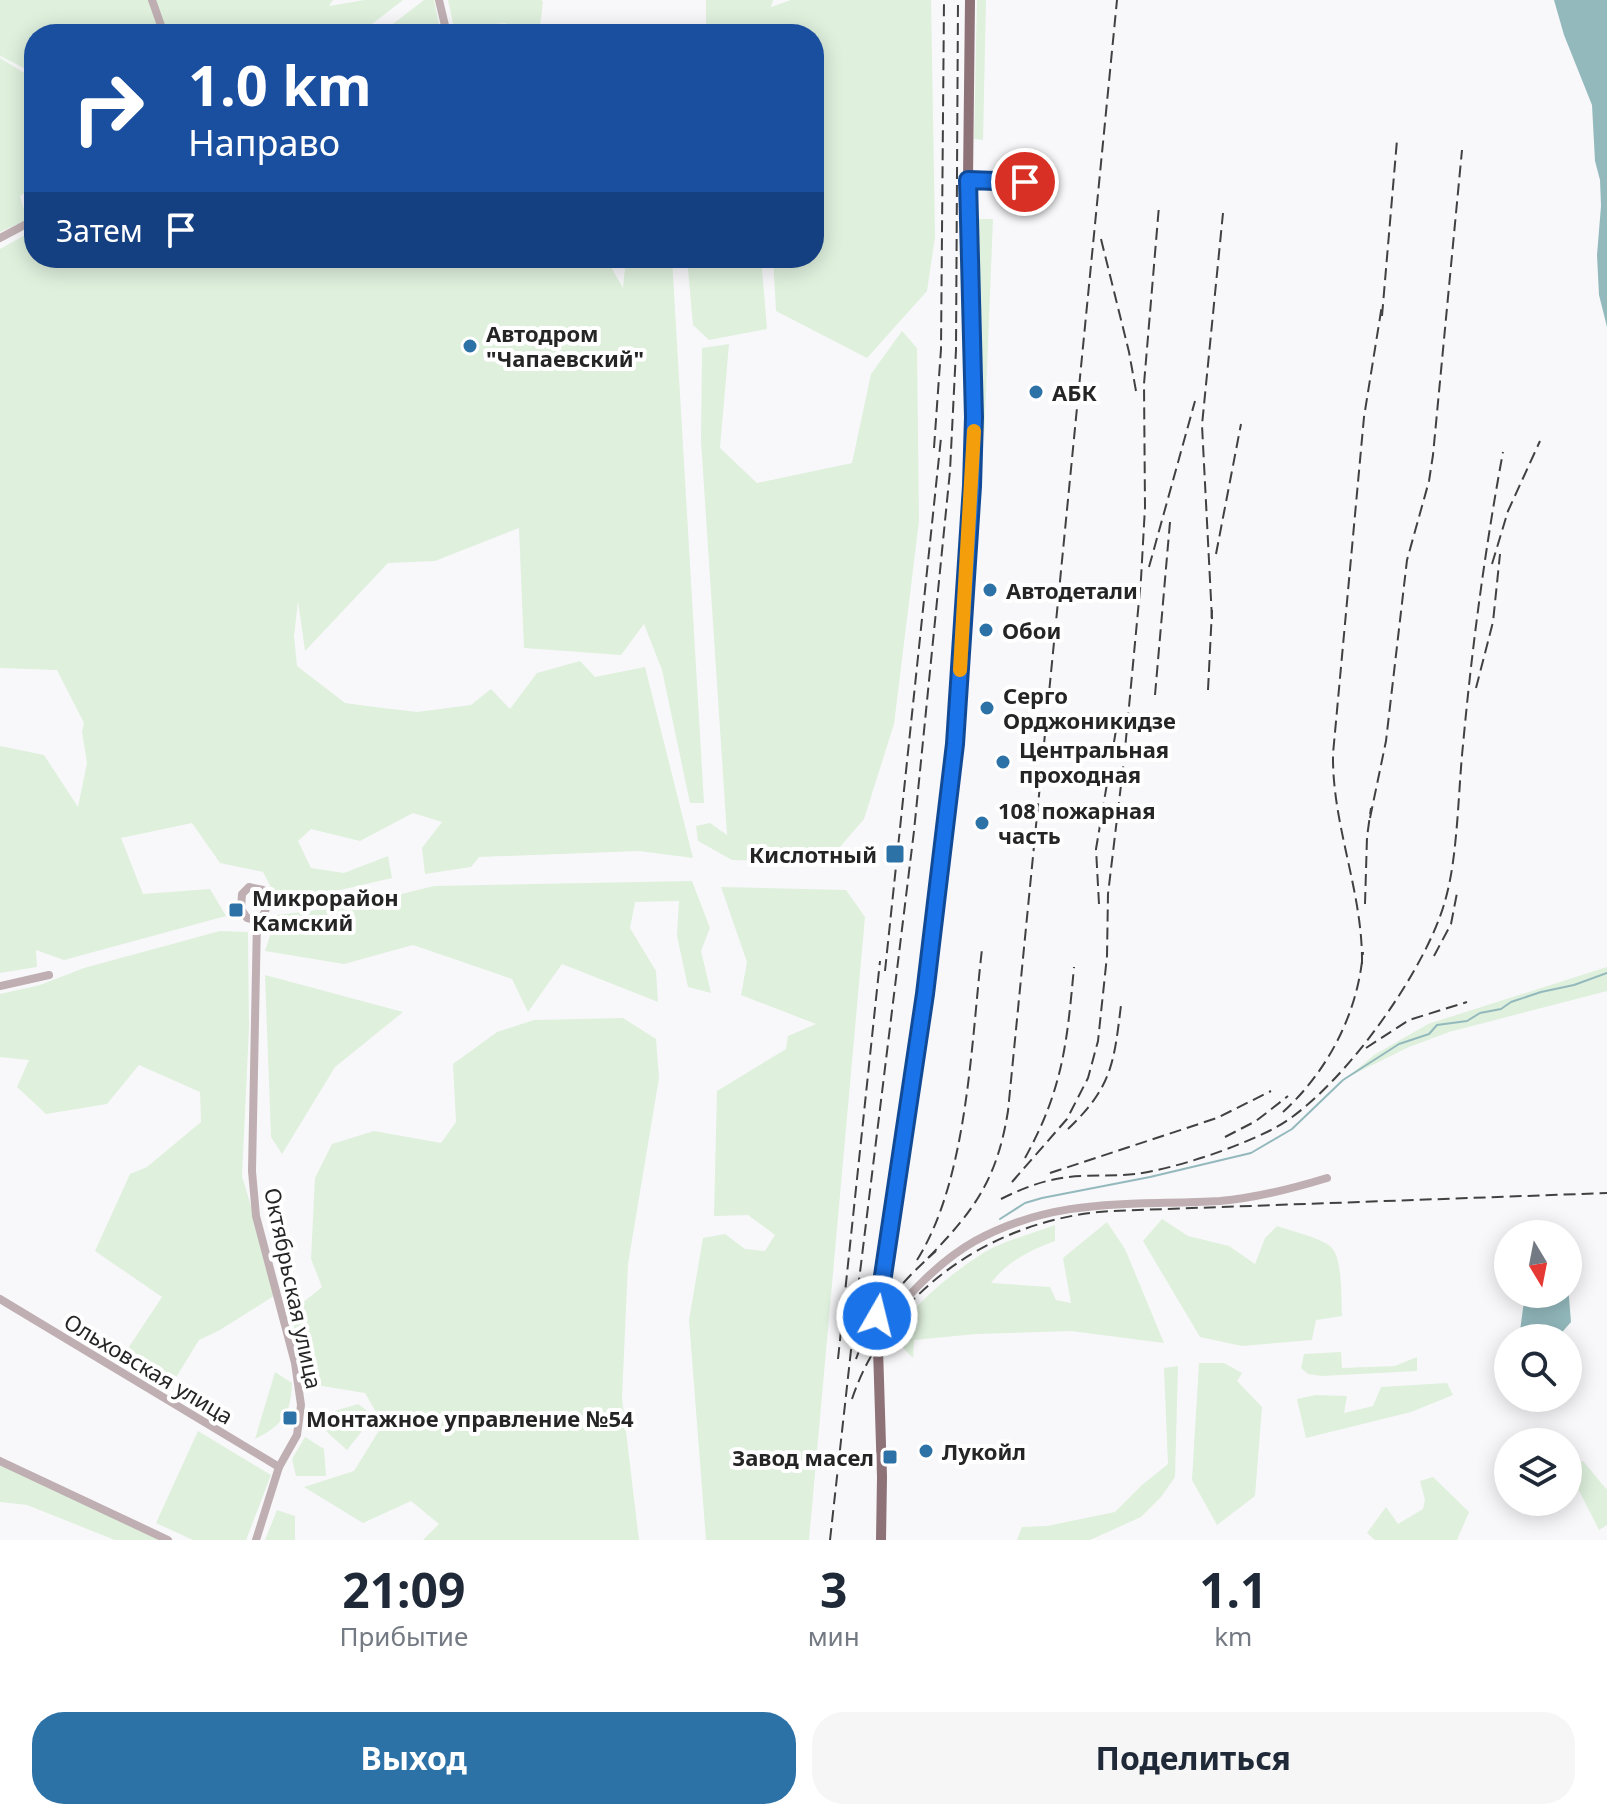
<!DOCTYPE html>
<html lang="ru">
<head>
<meta charset="utf-8">
<style>
  :root { --surface:#fff; --page:#f6f6f7; --text:#1f2937; --muted:#747a83; --accent:#2d72a7 }
  body { margin:0; font-family:"Noto Sans",sans-serif; background:var(--page); color:var(--text); height:100vh; display:flex; flex-direction:column; font-size:30px; white-space:nowrap }
  * { box-sizing:border-box; margin:0 }
  p { font-size:26px; color:var(--muted) }
  .icon { flex:none; width:44px; height:44px; fill:none; stroke:currentColor; stroke-width:2; stroke-linecap:round; stroke-linejoin:round }
  .map { position:relative; height:1540px; overflow:hidden }
  .side { display:flex; flex-direction:column; background:var(--surface); flex:1 }
  .side>* { flex:none }
  .guide { position:absolute; left:24px; top:24px; width:800px; height:244px; border-radius:32px; box-shadow:0 4px 20px #0003; background:#1a4fa0; color:#fff; overflow:hidden }
  .needle { width:52px; rotate:170deg }
  .tools { position:absolute; left:1494px; top:1220px; display:grid; gap:16px }
  .tools a { display:grid; place-items:center; width:88px; height:88px; border-radius:50%; background:var(--surface); box-shadow:0 4px 20px #0003; font-size:40px }
  .pin { position:absolute; display:grid; place-items:center; width:68px; height:68px; color:#fff; margin:-34px; border:4px solid #fff; border-radius:50%; box-shadow:0 2px 8px #0007 }
  .me { position:absolute; width:88px; margin:-44px; rotate:8deg; stroke-linejoin:round; filter:drop-shadow(0 0 6px #0008) }
  .turn { display:flex; align-items:center; gap:28px; height:168px; padding:0 32px; font-size:36px }
  .turn .icon { width:104px; height:104px; stroke-width:2.5 }
  .turn b { display:block; font-size:56px; line-height:68px }
  .then { display:flex; align-items:center; height:76px; padding:0 32px; background:#0003; gap:16px; font-size:30px }
  .eta { display:flex; justify-content:space-evenly; align-items:center; height:136px; text-align:center }
  .eta b { font-size:48px; font-weight:700; line-height:56px }
  .primary-button { display:flex; gap:16px; margin-top:auto; padding:16px 32px }
  .primary-button a { flex:1; height:92px; border-radius:32px; background:var(--accent); color:#fff; font-size:32px; font-weight:700; line-height:92px; text-align:center }
  .primary-button a+a { background:var(--page); color:var(--text) }
  .map>svg:first-child { display:block }
  .green { fill:#dff0dd }
  .water { fill:#93b9bd }
  .lines { fill:none; stroke-linecap:round; stroke-linejoin:round }
  .stream { stroke:#93b9bd; stroke-width:2 }
  .minor { stroke:#bfafb2; stroke-width:8 }
  .major { stroke:#8d7277; stroke-width:10 }
  .rail { stroke:#414141; stroke-width:2; stroke-dasharray:12 6; stroke-linecap:butt }
  .route-casing { stroke:#114b97; stroke-width:20 }
  .route { stroke:#1a73e8; stroke-width:14 }
  .slow { stroke:#f59e0b; stroke-width:14 }
  .poi-dot { fill:#2d72a7; stroke:#fff; stroke-width:3 }
  .labels { text-anchor:middle; dominant-baseline:central; stroke-width:8; stroke-linejoin:round; paint-order:stroke }
  .poi-label { font-size:22px; font-weight:bold; fill:#252525; stroke:#fff; text-anchor:start }
  .street-label { font-size:22px; fill:#252525; stroke:#fff }
</style>
</head>
<body>
<div class="map">
<svg width="1607" height="1540" viewBox="0 0 1607 1540">
  <rect width="100%" height="100%" fill="#f8f8fa"/>
  <!-- green -->
  <g class="green">
    <polygon points="0,0 333,0 329,6 365,0 403,0 359,34 34,34 34,73 0,56"/>
    <polygon points="424,0 434,0 441,34 380,34"/>
    <polygon points="448,0 541,0 543,2 539,34 502,34 506,23 454,28"/>
    <polygon points="706,0 773,0 771,7 791,0 931,0 935,237 927,291 867,358 776,311 773,258 814,258 814,34 706,34"/>
    <polygon points="977,0 986,0 983,140 974,139"/>
    <polygon points="0,58 34,79 34,187 20,196 27,220 0,232"/>
    <polygon points="973,201 976,201 977,219 993,219 984,443"/>
    <polygon points="34,230 34,258 606,258 623,288 626,258 672,258 704,803 690,803 662,670 644,624 621,655 524,648 519,528 435,561 388,563 305,651 298,601 294,636 297,666 345,703 367,706 417,712 471,705 491,689 510,709 537,673 580,661 595,677 645,667 693,858 639,851 479,857 471,867 425,874 422,848 442,822 413,813 360,841 311,829 298,841 311,868 344,873 388,856 392,878 314,896 274,893 263,872 220,863 192,823 121,838 143,894 210,889 226,916 64,960 36,950 37,967 0,973 0,746 44,755 78,807 87,763 82,732 84,723 57,670 0,668 0,249"/>
    <polygon points="687,258 759,258 762,269 767,329 709,340 693,325"/>
    <polygon points="902,331 917,348 919,521 894,724 864,819 827,862 732,860 698,841 696,826 710,823 727,835 701,441 702,348 729,344 720,448 757,483 852,463 871,374"/>
    <polygon points="692,881 710,928 701,951 711,993 688,987 677,936 679,901 635,902 630,928 656,971 658,1002 562,964 528,1012 512,979 413,945 344,964 265,951 277,915 357,905 434,886"/>
    <polygon points="721,887 846,890 865,917 809,1540 706,1540 689,1320 703,1238 725,1234 745,1249 765,1251 775,1235 748,1215 714,1216 717,1091 786,1049 788,1036 816,1024 741,995 747,962"/>
    <polygon points="220,931 248,932 249,1028 242,1176 277,1294 220,1330 199,1340 167,1392 119,1362 162,1297 95,1251 130,1174 147,1167 201,1122 200,1092 139,1065 107,1104 46,1114 17,1087 29,1060 0,1057 0,994 40,985 84,968"/>
    <polygon points="1607,967 1607,991 1449,1032 1409,1047 1348,1077 1374,1055 1428,1024"/>
    <polygon points="265,975 403,1012 335,1067 282,1154 271,1137"/>
    <polygon points="623,1018 656,1039 659,1078 628,1264 622,1398 639,1540 423,1540 439,1524 411,1501 363,1523 304,1487 354,1471 383,1424 365,1393 310,1384 290,1313 322,1287 311,1259 315,1178 332,1144 374,1131 441,1143 456,1122 453,1064 497,1032 534,1020"/>
    <path d="M 1162,1219 L 1188,1236 L 1229,1246 L 1255,1264 L 1265,1238 L 1277,1226 C 1291,1231 1322,1238 1331,1247 C 1343,1258 1341,1300 1342,1316 L 1316,1320 L 1312,1340 L 1242,1346 L 1200,1337 L 1143,1241 Z"/>
    <path d="M 1107,1222 L 1125,1249 L 1164,1343 L 1071,1331 L 976,1334 L 914,1340 L 913,1358 C 909,1354 903,1349 901,1344 C 890,1317 965,1264 985,1252 C 1006,1240 1032,1234 1055,1225 L 1055,1241 C 1030,1250 1007,1262 991,1283 L 1050,1287 L 1056,1300 L 1071,1303 L 1063,1258 Z"/>
    <polygon points="1341,1352 1342,1368 1395,1366 1417,1357 1417,1371 1322,1376 1308,1374 1301,1368 1304,1354"/>
    <polygon points="1199,1363 1224,1363 1242,1373 1237,1381 1262,1407 1255,1496 1217,1525 1192,1480"/>
    <polygon points="1178,1366 1175,1477 1161,1497 1141,1517 1090,1540 1017,1540 1022,1527 1047,1526 1115,1512 1142,1485 1168,1464 1164,1368"/>
    <path d="M 275,1372 L 292,1383 C 291,1415 282,1425 255,1439 Z"/>
    <polygon points="1447,1383 1453,1395 1411,1412 1306,1438 1297,1399 1316,1395 1347,1396 1344,1413 1373,1406 1381,1387"/>
    <polygon points="358,1404 374,1416 347,1450 318,1424 331,1412"/>
    <polygon points="198,1431 271,1475 246,1540 193,1540 156,1523"/>
    <polygon points="305,1437 324,1449 326,1476 296,1476 292,1459"/>
    <polygon points="1583,1461 1607,1490 1607,1525 1599,1530 1568,1469 1568,1467"/>
    <polygon points="0,1465 161,1540 115,1540 27,1505 0,1502"/>
    <polygon points="1433,1477 1469,1512 1457,1540 1375,1540 1367,1533 1386,1507 1398,1524 1423,1509 1425,1500 1420,1481"/>
    <polygon points="277,1510 295,1516 295,1540 265,1540"/>
  </g>
  <!-- water -->
  <g class="water">
    <polygon points="1554,0 1607,0 1607,327 1599,295 1597,255 1601,206 1600,180 1595,161 1592,105 1564,35"/>
    <polygon points="1568,1285 1571,1322 1557,1338 1519,1338 1525,1294 1568,1294"/>
  </g>
  <g class="lines">
    <!-- stream -->
    <polyline class="stream" points="1000,1219 1025,1203 1042,1198 1150,1177 1251,1153 1292,1129 1343,1080 1399,1044 1429,1034 1437,1025 1467,1021 1480,1013 1501,1009 1511,1002 1541,992 1574,985 1607,973"/>
    <!-- minor -->
    <g class="minor">
      <polyline points="152,0 164,34"/>
      <polyline points="439,0 447,34"/>
      <polyline points="968,180 1025,182"/>
      <polyline points="0,238 34,220"/>
      <path d="M 249,887 L 263,890 C 269,901 268,914 257,920 L 247,918 L 241,909 L 242,894 Z"/>
      <polyline points="0,986 49,975"/>
      <polyline points="0,1299 279,1467"/>
      <path d="M 877,1332 C 906,1298 936,1263 975,1241 C 1057,1196 1132,1206 1220,1201 C 1257,1198 1291,1189 1327,1178"/>
      <polyline points="0,1461 168,1540"/>
      <polyline points="256,1540 279,1467 297,1435 301,1405 295,1363 256,1216 252,1171 257,920"/>
    </g>
    <!-- major -->
    <polyline class="major" points="881,1540 882,1477 877,1316 925,994 948,821 972,486 974,417 968,180 970,0"/>
    <!-- rail -->
    <g class="rail">
      <polyline points="1101,239 1129,352 1136,391"/>
      <polyline points="1382,316 1397,140"/>
      <polyline points="934,448 941,349 944,0"/>
      <polyline points="1216,554 1241,424"/>
      <polyline points="1492,564 1508,511 1540,441"/>
      <polyline points="1149,567 1195,401"/>
      <polyline points="1212,619 1202,425 1223,213"/>
      <polyline points="1476,688 1493,622 1500,554"/>
      <polyline points="1208,690 1212,610"/>
      <polyline points="1155,695 1170,522"/>
      <polyline points="1370,818 1386,741 1407,560 1429,481 1433,455 1462,150"/>
      <polyline points="1099,904 1096,849 1116,730"/>
      <polyline points="1365,904 1367,837 1371,808"/>
      <polyline points="1434,956 1451,924 1457,893"/>
      <path d="M 1362,964 C 1363,891 1332,826 1333,754 L 1364,417 L 1382,305"/>
      <polyline points="885,971 941,438"/>
      <polyline points="1366,1048 1409,1020 1467,1002"/>
      <path d="M 1283,1112 C 1328,1071 1358,1013 1363,952"/>
      <path d="M 1068,1129 C 1112,1087 1114,1063 1121,1005"/>
      <polyline points="1225,1137 1256,1121 1288,1096"/>
      <path d="M 1025,1158 C 1063,1089 1067,1043 1074,967"/>
      <polyline points="1050,1173 1217,1118 1271,1091"/>
      <polyline points="1012,1182 1067,1119 1088,1078 1098,1041 1107,956 1108,894 1124,760 1141,579 1145,507 1144,384 1159,206"/>
      <path d="M 1001,1199 C 1027,1186 1052,1177 1081,1176 C 1100,1175 1118,1176 1136,1174 C 1177,1168 1236,1148 1273,1129 C 1338,1095 1426,971 1445,901 C 1458,857 1458,792 1463,745 C 1472,647 1485,549 1503,452"/>
      <path d="M 928,1258 C 975,1210 997,1179 1008,1111 L 1117,0"/>
      <path d="M 917,1260 C 968,1179 971,1043 982,949"/>
      <polyline points="838,1359 880,961"/>
      <path d="M 856,1359 C 871,1316 902,1281 936,1251"/>
      <path d="M 852,1399 C 889,1289 997,1218 1111,1211 L 1607,1193"/>
      <polyline points="830,1540 856,1305 914,831 950,471 956,350 958,0"/>
    </g>
  </g>
  <g class="lines">
    <defs>
      <polyline id="route" points="877,1316 925,994 955,744 972,486 974,417 968,180 1025,182"/>
    </defs>
    <!-- route casing -->
    <use href="#route" class="route-casing"/>
    <!-- route -->
    <use href="#route" class="route"/>
    <!-- slow -->
    <polyline class="slow" points="960,670 974,431"/>
  </g>
  <!-- markers -->
  <g class="poi-dot">
    <circle cx="470" cy="346" r="8"/>
    <circle cx="1036" cy="392" r="8"/>
    <circle cx="990" cy="590" r="8"/>
    <circle cx="986" cy="630" r="8"/>
    <circle cx="987" cy="708" r="8"/>
    <circle cx="1003" cy="762" r="8"/>
    <circle cx="982" cy="823" r="8"/>
    <rect x="885" y="844" width="20" height="20" rx="4"/>
    <rect x="228" y="902" width="16" height="16" rx="4"/>
    <rect x="282" y="1410" width="16" height="16" rx="4"/>
    <circle cx="926" cy="1451" r="8"/>
    <rect x="882" y="1449" width="16" height="16" rx="4"/>
  </g>
  <g class="labels">
    <!-- poi labels -->
    <g class="poi-label">
      <text x="486" y="333">Автодром<tspan x="486" dy="25">"Чапаевский"</tspan></text>
      <text x="1052" y="392">АБК</text>
      <text x="1006" y="590">Автодетали</text>
      <text x="1002" y="630">Обои</text>
      <text x="1003" y="695">Серго<tspan x="1003" dy="25">Орджоникидзе</tspan></text>
      <text x="1019" y="749">Центральная<tspan x="1019" dy="25">проходная</tspan></text>
      <text x="998" y="810">108 пожарная<tspan x="998" dy="25">часть</tspan></text>
      <text x="877" y="854" text-anchor="end">Кислотный</text>
      <text x="252" y="897">Микрорайон<tspan x="252" dy="25">Камский</tspan></text>
      <text x="306" y="1418">Монтажное управление №54</text>
      <text x="942" y="1451">Лукойл</text>
      <text x="874" y="1457" text-anchor="end">Завод масел</text>
    </g>
    <!-- street labels -->
    <g class="street-label">
      <text transform="translate(294 1288) rotate(78)">Октябрьская улица</text>
      <text transform="translate(149 1368) rotate(31)">Ольховская улица</text>
    </g>
  </g>
</svg>
<div class="tools">
<a><svg class="needle" viewBox="-14 -14 28 28"><path d="M0-13l5 13h-10z" fill="#e53935"/><path d="M0 13l5-13h-10z" fill="#747a83"/></svg></a>
<a><svg class="icon" aria-label="search" viewBox="0 0 24 24"><circle cx="10" cy="10" r="6"/><path d="M15 15l6 6"/></svg></a>
<a><svg class="icon" aria-label="layers" viewBox="0 0 24 24"><path d="M12 4l9 5-9 5-9-5zM3 14l9 5 9-5"/></svg></a>
</div>
<div class="pin" style="left:1025px;top:182px;background:#d93025"><svg class="icon" aria-label="arrive" viewBox="0 0 24 24"><path d="M6 21V4h12l-3 4 3 4H6"/></svg></div>
<svg class="me" style="left:877px;top:1316px" viewBox="-20 -20 40 40"><circle r="17" fill="#1a73e8" stroke="#fff" stroke-width="3"/><path d="M0-11L8 9 0 5-8 9z" fill="#fff"/></svg>
<div class="guide">
<div class="turn"><svg class="icon" aria-label="right" viewBox="0 0 24 24"><path d="M7 20v-9h11M14 6l5 5-5 5"/></svg><div><b>1.0 km</b>Направо</div></div>
<div class="then">Затем<svg class="icon" aria-label="arrive" viewBox="0 0 24 24"><path d="M6 21V4h12l-3 4 3 4H6"/></svg></div>
</div>
</div>
<section class="side">
<div class="eta">
<div><b>21:09</b><p>Прибытие</p></div>
<div><b>3</b><p>мин</p></div>
<div><b>1.1</b><p>km</p></div>
</div>
<div class="primary-button"><a>Выход</a><a>Поделиться</a></div>
</section>
</body>
</html>
